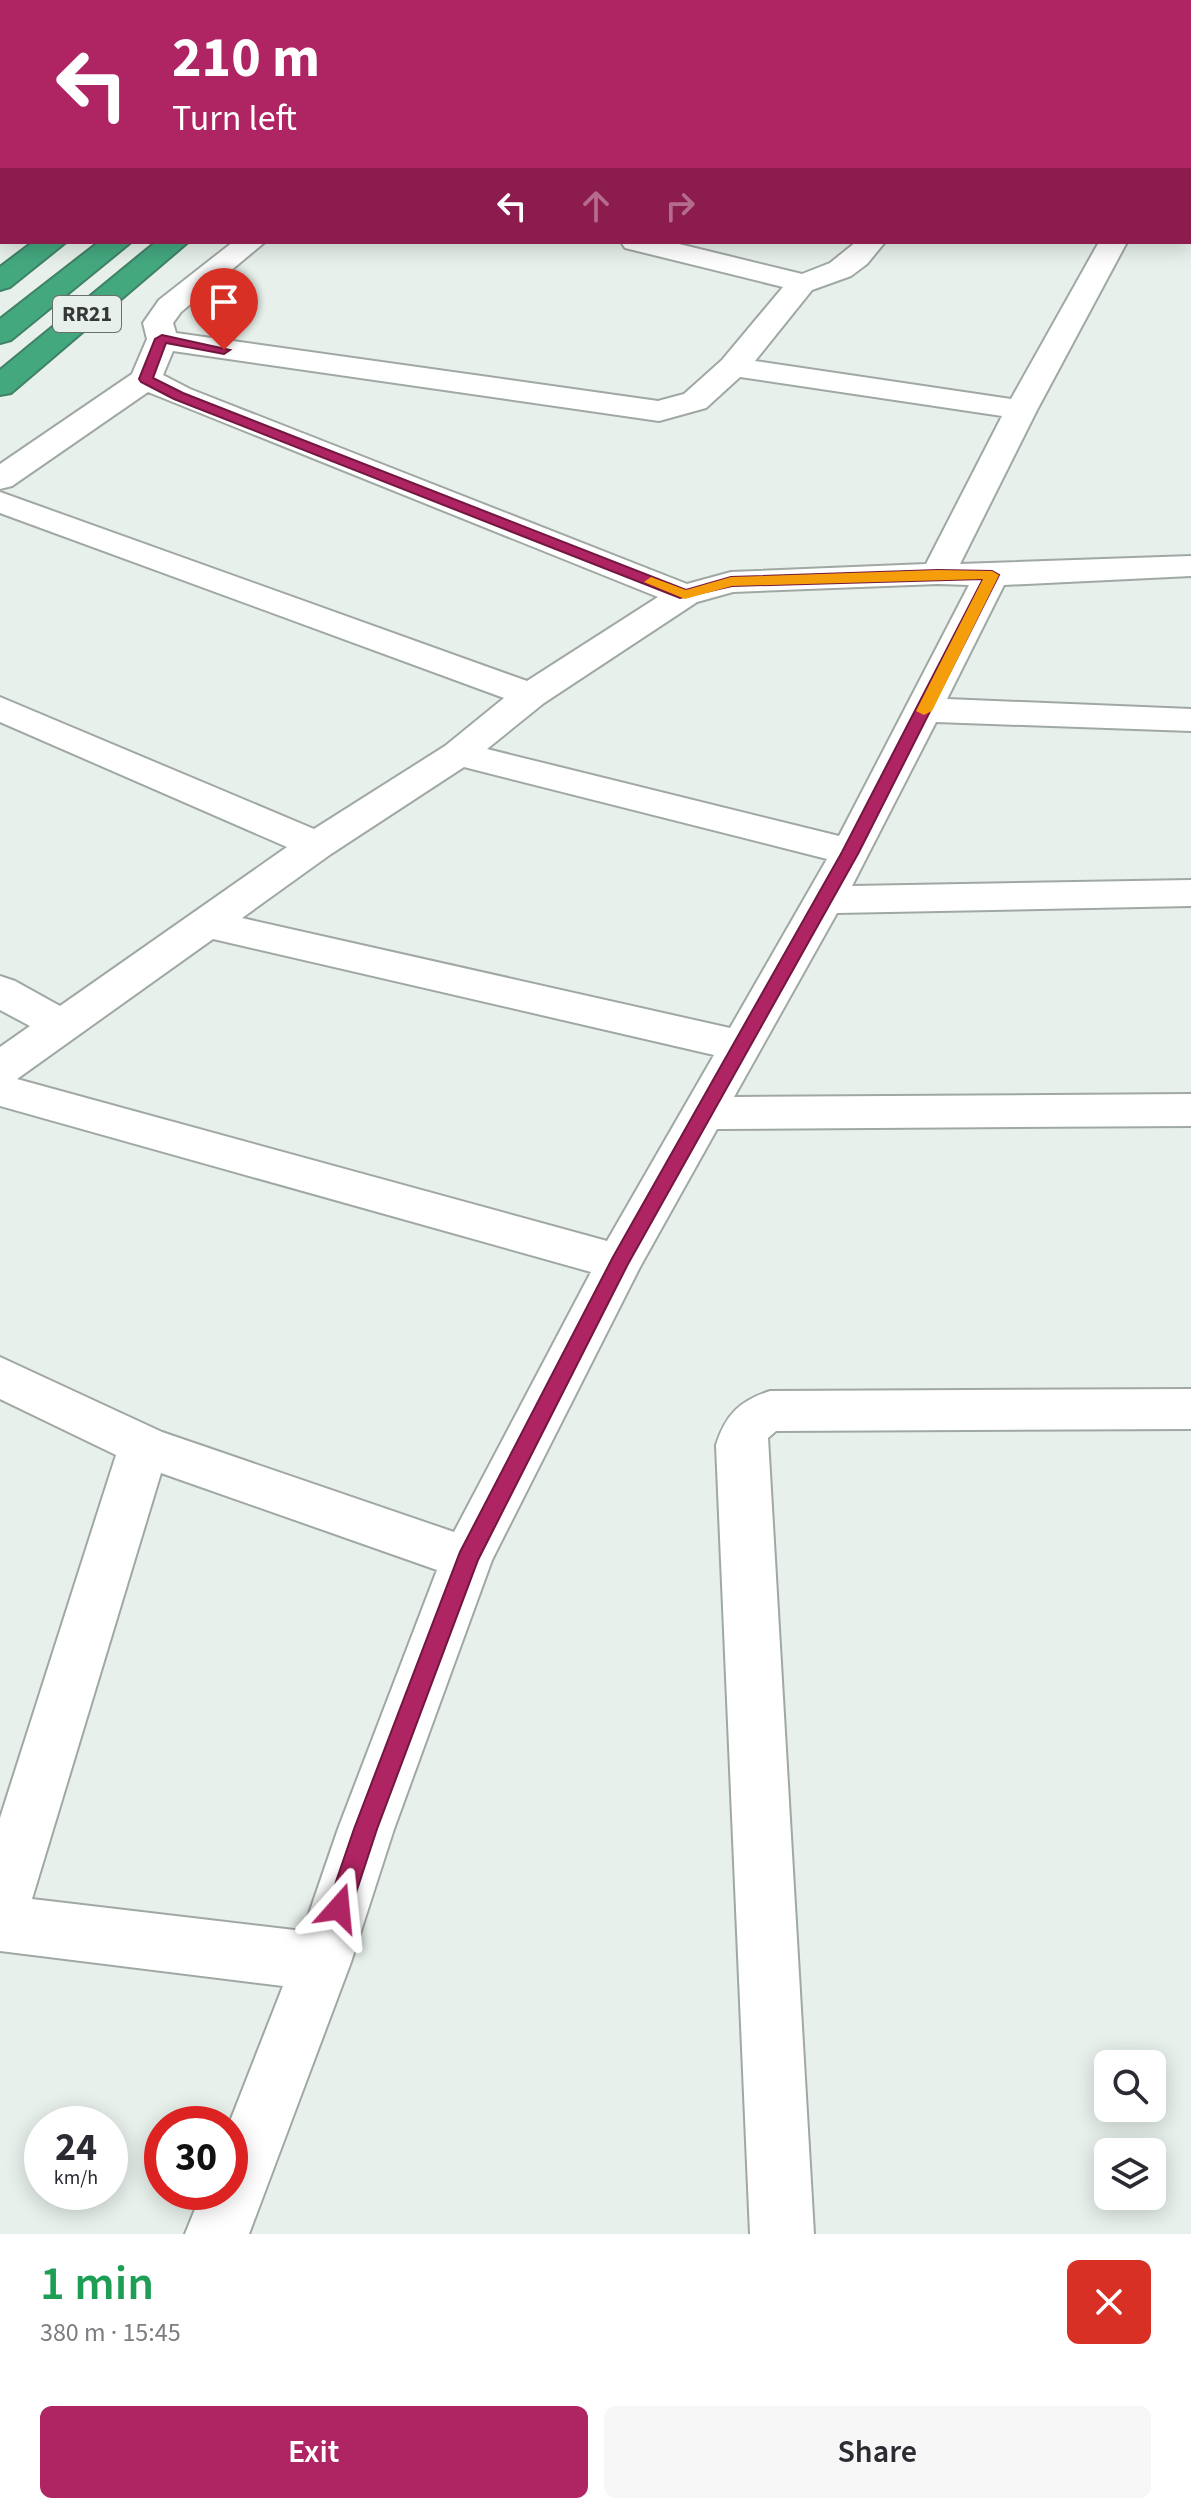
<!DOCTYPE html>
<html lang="en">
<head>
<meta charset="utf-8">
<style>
  :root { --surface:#fff; --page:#f7f7f7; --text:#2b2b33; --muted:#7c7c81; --accent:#af2462 }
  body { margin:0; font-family:"Source Sans 3",sans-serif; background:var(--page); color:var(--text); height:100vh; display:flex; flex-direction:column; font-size:30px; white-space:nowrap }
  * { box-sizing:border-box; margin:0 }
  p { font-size:26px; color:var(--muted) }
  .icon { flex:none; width:44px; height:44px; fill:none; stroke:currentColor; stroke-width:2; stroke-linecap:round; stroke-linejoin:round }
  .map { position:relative; height:2234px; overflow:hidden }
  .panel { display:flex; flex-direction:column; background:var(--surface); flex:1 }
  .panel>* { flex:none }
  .guide { position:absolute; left:0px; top:0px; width:1192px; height:244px; box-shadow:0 4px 20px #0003; background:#af2462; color:#fff; overflow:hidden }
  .buttons { position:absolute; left:1094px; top:2050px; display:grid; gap:16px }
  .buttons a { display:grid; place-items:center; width:72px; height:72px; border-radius:12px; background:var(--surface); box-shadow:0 4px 20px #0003; font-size:40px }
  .speed { position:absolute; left:24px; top:2106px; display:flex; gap:16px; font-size:40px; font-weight:700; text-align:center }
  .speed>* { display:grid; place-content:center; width:104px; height:104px; border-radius:50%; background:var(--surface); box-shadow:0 4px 20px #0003; line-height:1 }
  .speed small { font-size:20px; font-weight:400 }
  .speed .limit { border:12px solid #d22; background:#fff; color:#111 }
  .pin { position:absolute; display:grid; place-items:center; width:68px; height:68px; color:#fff; margin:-82px -34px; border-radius:50% 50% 50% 0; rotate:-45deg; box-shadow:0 0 8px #0007 }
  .pin .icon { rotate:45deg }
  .me { position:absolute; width:88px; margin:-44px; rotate:18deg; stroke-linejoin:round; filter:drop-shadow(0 0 6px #0008) }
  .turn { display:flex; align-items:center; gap:28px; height:168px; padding:0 40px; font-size:36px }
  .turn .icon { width:104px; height:104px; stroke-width:2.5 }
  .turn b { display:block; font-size:56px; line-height:68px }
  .lanes { display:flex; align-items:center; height:76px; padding:0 40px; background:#0003; justify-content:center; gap:40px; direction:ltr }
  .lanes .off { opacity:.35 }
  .round { display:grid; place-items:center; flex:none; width:84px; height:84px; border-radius:12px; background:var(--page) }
  .overview { display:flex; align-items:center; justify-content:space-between; height:136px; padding:0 40px }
  h1 { font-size:48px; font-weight:600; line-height:60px; color:#1e9e55 }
  .action { display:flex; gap:16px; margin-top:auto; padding:16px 40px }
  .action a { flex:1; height:92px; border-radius:12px; background:var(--accent); color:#fff; font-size:32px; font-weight:600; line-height:92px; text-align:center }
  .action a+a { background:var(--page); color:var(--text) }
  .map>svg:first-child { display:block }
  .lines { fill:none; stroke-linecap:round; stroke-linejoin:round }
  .minor-casing { stroke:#a0a8a3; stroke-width:4 }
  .major-casing { stroke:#3f8165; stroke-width:4 }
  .highway-casing { stroke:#3f8165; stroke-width:4 }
  .minor { fill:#fff; fill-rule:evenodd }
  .major { fill:#8fcbb2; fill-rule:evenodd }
  .highway { fill:#44a87f; fill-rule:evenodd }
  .tram { stroke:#474b49; stroke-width:2 }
  .route { fill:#af2462; stroke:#721740; stroke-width:2 }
  .slow { fill:#f59e0b }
  .labels { text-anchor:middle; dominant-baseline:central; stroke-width:8; stroke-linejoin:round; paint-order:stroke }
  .shield { fill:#e7f0eb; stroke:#6a6f6c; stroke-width:2 }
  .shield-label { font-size:22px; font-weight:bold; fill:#353836 }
</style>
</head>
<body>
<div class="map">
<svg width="1191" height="2234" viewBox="0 0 1191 2234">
  <rect width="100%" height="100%" fill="#e7f0eb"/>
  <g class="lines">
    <defs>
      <g id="minor">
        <rect x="0" y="26" width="2" height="16"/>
        <path d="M 233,242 L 265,242 L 181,312 L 173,323 L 176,333 L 658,401 L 684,394 L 722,360 L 783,287 L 625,248 L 621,242 L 671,242 L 802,274 L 830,263 L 856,242 L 885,242 L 867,264 L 851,276 L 812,290 L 755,361 L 1011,399 L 1099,242 L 1127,242 L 1037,410 L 960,564 L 1191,556 L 1191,576 L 1004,585 L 947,699 L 1191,709 L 1191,731 L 936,722 L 852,886 L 1191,880 L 1191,906 L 837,913 L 734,1097 L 1191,1094 L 1191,1126 L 717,1129 L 640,1267 L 492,1560 L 394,1829 L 351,1962 L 249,2234 L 185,2234 L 202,2192 L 230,2192 L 229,2124 L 283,1986 L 0,1951 L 0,1818 L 116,1455 L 0,1399 L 0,1357 L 162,1432 L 454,1532 L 591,1272 L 0,1106 L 0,1047 L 30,1026 L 0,1010 L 0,976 L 15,981 L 60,1006 L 287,847 L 0,722 L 0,697 L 314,829 L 445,746 L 504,698 L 0,513 L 0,492 L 527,681 L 658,597 L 148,392 L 12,486 L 0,489 L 0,464 L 132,374 L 147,339 L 143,323 L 159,300 ZM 173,351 L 659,421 L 706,408 L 740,377 L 1002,416 L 926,564 L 731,572 L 687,584 L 190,389 L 163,375 ZM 938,584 L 969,585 L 839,836 L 487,749 L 544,703 L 697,602 L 733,592 ZM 464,767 L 827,859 L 730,1028 L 242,918 L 331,854 ZM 213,939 L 714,1055 L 607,1241 L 17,1079 ZM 161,1473 L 437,1570 L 338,1829 L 303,1931 L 32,1899 Z"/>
        <path d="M 1191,1389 L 1191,1429 L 776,1431 L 768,1438 L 814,2234 L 750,2234 L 716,1445 C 726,1414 740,1401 770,1391 Z"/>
      </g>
      <g id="major">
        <polygon points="693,0 733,0 734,2 694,2"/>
        <polygon points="1191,1 1191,15 1190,15 1190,2 1184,2"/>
      </g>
      <g id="highway">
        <polygon points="357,0 388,0 389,2 358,2"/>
        <polygon points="2,213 2,231 0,232 0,214"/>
        <polygon points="33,242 66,242 10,287 0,290 0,267"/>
        <polygon points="99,242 131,242 11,340 0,343 0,319"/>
        <polygon points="156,242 188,242 11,393 0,395 0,370"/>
      </g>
    </defs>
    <!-- minor casing -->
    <use href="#minor" class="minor-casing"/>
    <!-- major casing -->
    <use href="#major" class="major-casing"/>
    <!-- highway casing -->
    <use href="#highway" class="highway-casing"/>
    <!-- minor -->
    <use href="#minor" class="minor"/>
    <!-- major -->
    <use href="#major" class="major"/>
    <!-- highway -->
    <use href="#highway" class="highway"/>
    <!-- tram -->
    <g class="tram">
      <polyline points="848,0 922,2"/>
      <polyline points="975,2 1081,0"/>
    </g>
  </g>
  <!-- route -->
  <polygon class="route" points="162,335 230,350 224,354 166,343 153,378 183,393 686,590 731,577 938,570 992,571 999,575 859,852 628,1264 478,1560 377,1829 351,1908 348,1916 339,1920 331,1916 327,1908 354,1829 460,1552 613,1257 842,852 983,579 732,586 680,598 174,399 141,382 139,379 155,339"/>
  <!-- slow -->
  <polygon class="slow" points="938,570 992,571 999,575 932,711 924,715 916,711 983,579 732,586 685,599 644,582 651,577 686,590 731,577"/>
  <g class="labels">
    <!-- shield labels -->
    <rect class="shield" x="53" y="296" width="68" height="36" rx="6"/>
    <g class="shield-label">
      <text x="87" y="314">RR21</text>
    </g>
  </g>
</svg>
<div class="buttons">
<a><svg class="icon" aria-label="search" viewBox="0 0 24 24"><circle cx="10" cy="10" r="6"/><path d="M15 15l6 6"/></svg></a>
<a><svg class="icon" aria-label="layers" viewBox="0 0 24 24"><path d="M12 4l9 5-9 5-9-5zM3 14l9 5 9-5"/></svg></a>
</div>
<div class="speed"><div>24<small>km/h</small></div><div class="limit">30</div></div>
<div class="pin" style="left:224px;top:350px;background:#d93025"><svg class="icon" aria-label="arrive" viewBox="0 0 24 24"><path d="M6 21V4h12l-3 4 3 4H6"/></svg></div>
<svg class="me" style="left:339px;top:1908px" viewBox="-20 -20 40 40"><path d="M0-17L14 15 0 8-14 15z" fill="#af2462" stroke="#fff" stroke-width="4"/></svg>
<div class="guide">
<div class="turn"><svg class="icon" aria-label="left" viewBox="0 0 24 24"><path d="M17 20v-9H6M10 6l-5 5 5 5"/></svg><div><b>210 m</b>Turn left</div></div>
<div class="lanes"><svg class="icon" aria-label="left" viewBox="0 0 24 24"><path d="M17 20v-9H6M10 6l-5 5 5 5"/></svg><svg class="icon off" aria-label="ahead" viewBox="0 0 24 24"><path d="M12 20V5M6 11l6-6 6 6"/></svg><svg class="icon off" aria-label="right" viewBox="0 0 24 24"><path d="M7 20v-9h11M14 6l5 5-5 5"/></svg></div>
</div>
</div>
<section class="panel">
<div class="overview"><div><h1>1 min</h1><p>380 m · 15:45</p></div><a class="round" style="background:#d93025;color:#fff"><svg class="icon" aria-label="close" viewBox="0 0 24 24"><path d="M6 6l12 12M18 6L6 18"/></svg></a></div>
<div class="action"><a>Exit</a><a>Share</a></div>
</section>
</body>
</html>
